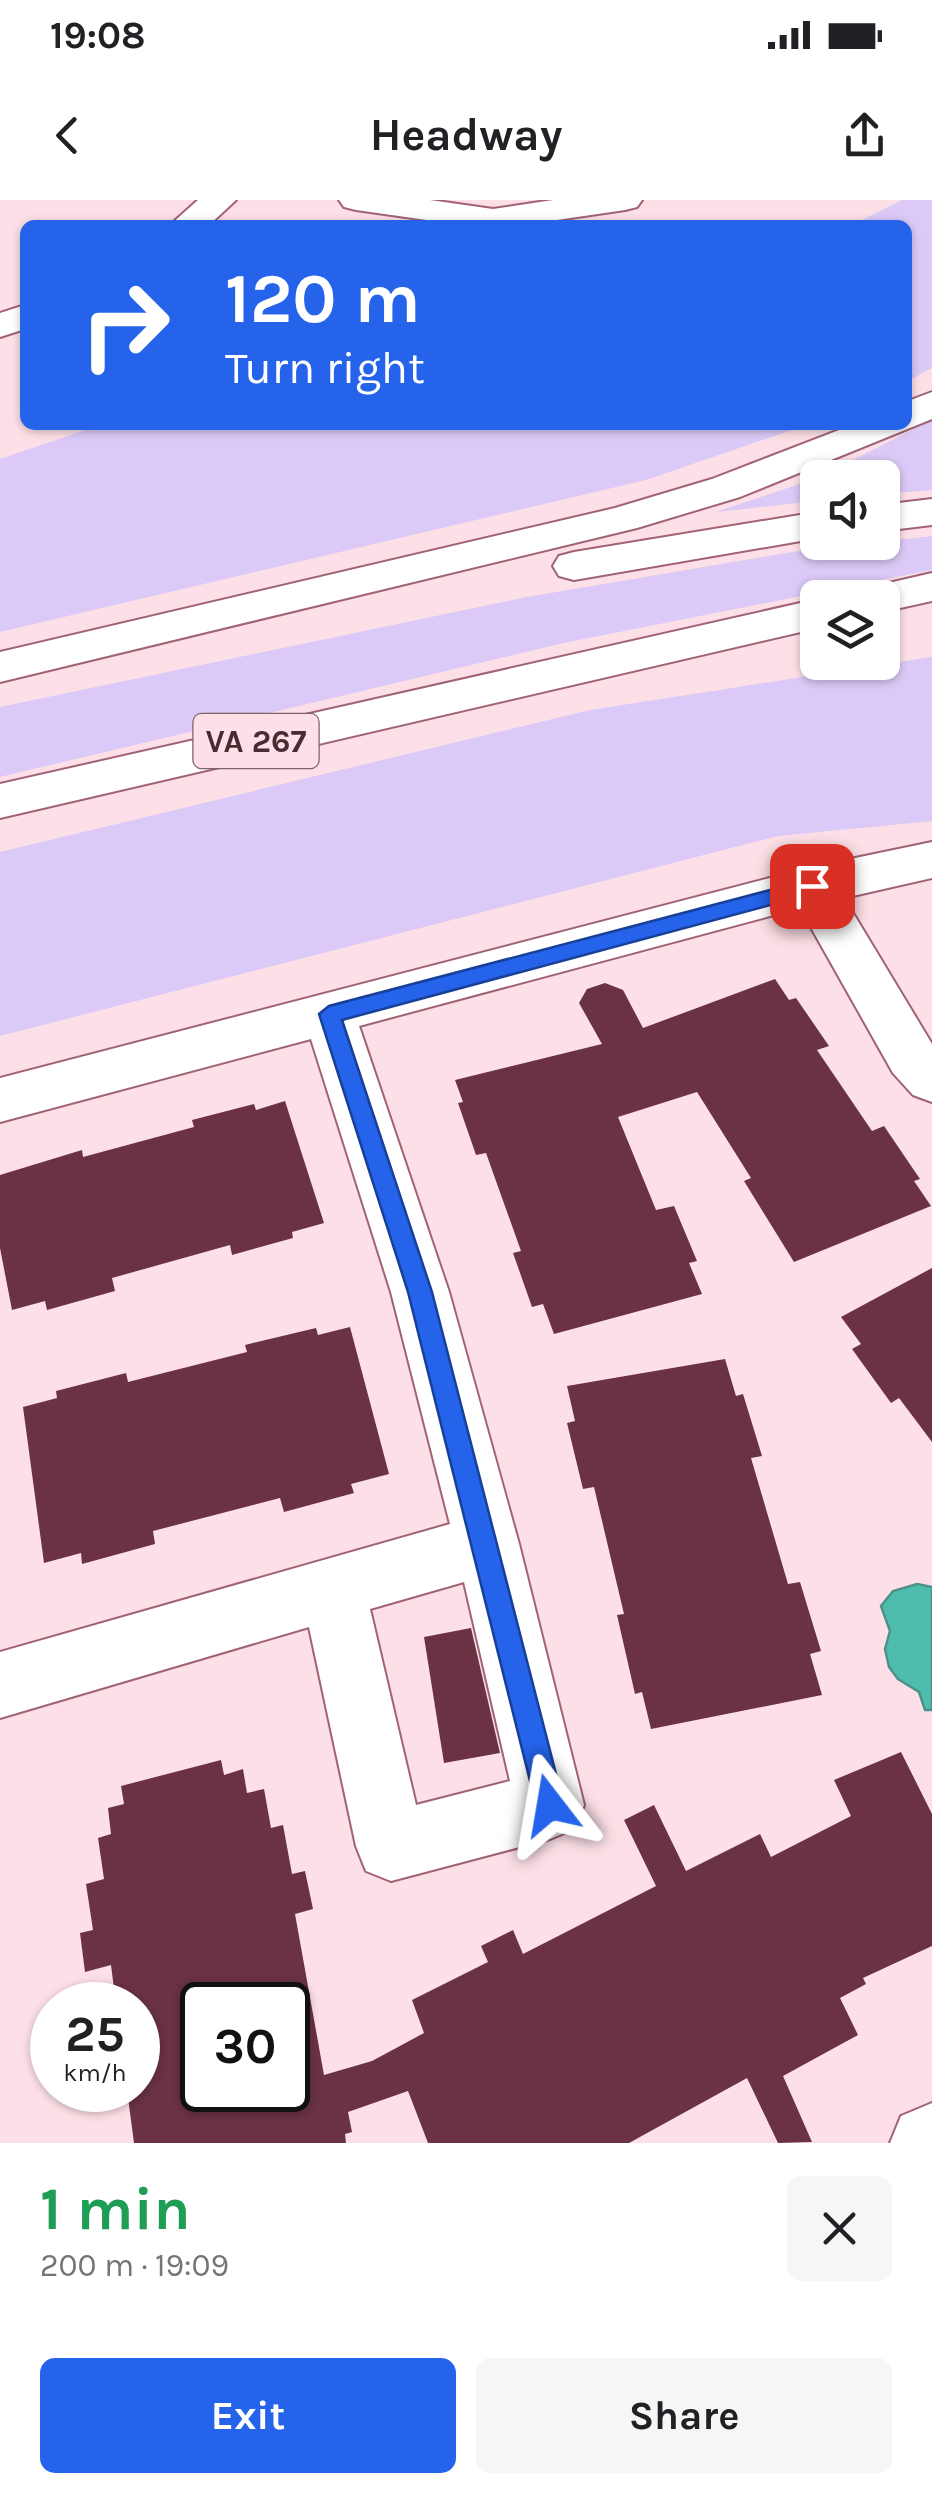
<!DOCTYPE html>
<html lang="en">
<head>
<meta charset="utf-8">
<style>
  :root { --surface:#fff; --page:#f6f6f6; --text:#202124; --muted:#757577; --accent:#2563eb }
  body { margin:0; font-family:Karla,sans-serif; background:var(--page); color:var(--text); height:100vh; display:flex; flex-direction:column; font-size:38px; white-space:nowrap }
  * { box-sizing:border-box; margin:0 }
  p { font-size:32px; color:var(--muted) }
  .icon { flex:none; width:55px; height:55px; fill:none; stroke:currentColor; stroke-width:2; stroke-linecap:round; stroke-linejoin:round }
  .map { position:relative; height:1943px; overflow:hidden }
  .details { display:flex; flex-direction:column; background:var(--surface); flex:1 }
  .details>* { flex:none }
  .top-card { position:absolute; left:20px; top:20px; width:892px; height:210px; border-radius:15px; box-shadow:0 2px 8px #0004; background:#2563eb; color:#fff; overflow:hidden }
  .buttons { position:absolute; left:800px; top:260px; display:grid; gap:20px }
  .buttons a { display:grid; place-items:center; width:100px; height:100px; border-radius:15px; background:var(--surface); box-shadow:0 2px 8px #0004; font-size:50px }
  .speed { position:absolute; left:30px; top:1782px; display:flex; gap:20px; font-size:50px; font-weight:700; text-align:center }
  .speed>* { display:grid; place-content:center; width:130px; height:130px; border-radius:50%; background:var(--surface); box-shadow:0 2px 8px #0004; line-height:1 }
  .speed small { font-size:25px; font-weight:400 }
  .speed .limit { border:5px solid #111; border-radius:15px; background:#fff; color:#111 }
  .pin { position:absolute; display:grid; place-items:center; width:85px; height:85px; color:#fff; margin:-42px; border-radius:20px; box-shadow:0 5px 15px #0006 }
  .me { position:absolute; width:110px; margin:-55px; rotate:346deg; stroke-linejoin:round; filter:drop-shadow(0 0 8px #0008) }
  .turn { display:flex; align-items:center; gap:35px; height:210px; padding:0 40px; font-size:45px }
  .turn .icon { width:130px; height:130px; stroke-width:2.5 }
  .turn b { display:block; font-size:70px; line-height:85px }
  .round { display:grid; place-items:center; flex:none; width:105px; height:105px; border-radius:15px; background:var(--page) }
  .head { display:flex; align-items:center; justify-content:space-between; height:170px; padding:0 40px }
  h1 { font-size:60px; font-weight:700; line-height:75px; color:#1e9e55 }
  .action { display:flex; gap:20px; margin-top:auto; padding:20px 40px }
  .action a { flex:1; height:115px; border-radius:15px; background:var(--accent); color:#fff; font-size:40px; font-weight:700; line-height:115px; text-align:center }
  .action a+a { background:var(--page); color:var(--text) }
  .status { display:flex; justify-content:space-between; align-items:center; height:70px; padding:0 50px; background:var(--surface); direction:ltr }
  .status svg { height:28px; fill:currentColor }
  header { display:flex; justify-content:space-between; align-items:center; height:130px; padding:0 40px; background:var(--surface); font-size:45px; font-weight:700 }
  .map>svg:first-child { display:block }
  .green { fill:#dbc9f7 }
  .water { fill:#4fbdad; stroke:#4d9288; stroke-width:2.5 }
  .building { fill:#6a3243; fill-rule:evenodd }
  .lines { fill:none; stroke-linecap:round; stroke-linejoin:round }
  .minor-casing { stroke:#a16374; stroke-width:4 }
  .highway-casing { stroke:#a16374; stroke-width:4 }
  .minor { fill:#fff; fill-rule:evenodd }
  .highway { fill:#fff; fill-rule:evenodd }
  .route { fill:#2563eb; stroke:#184099; stroke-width:2.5 }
  .labels { text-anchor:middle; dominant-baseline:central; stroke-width:10; stroke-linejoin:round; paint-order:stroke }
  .shield { fill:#fde0e7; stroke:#7e6269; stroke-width:2.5 }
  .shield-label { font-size:32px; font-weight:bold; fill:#472c33 }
</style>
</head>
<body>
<div class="status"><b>19:08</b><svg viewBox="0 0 49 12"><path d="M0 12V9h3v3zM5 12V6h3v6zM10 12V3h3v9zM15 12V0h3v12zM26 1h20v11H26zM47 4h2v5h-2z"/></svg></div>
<header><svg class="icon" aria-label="back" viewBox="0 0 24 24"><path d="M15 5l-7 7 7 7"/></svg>Headway<svg class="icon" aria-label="share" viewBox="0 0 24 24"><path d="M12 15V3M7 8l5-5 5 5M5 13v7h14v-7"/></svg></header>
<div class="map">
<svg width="932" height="1943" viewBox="0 0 932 1943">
  <rect width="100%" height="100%" fill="#fde0e7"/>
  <!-- green -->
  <g class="green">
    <polygon points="902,0 932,0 932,168 908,181 908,25 852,25"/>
    <polygon points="932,220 932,290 883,294 882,278 819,277"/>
    <polygon points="100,225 806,225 646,280 0,432 0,259"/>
    <polygon points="817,278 817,301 716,312"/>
    <polygon points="932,336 932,370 564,443 0,577 0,507 527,397 804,350"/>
    <polygon points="932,457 932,621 778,636 0,836 0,652 590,510"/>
  </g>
  <!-- water -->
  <polygon class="water" points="917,1384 932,1387 932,1510 925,1510 919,1492 898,1479 889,1467 885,1449 890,1431 881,1406 893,1391"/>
  <!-- building -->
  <g class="building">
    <polygon points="775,779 789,800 796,798 829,846 817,850 872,931 884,926 920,979 914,981 931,1006 794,1062 744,981 751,978 697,892 618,917 656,1010 674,1006 697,1061 689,1063 702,1094 554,1134 543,1104 532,1107 513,1053 521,1051 486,953 476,955 458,903 463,902 455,880 602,844 579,803 587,789 605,783 623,790 643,828"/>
    <polygon points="285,901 324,1023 292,1032 293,1038 232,1055 230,1045 112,1078 115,1091 47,1110 45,1101 12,1110 0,1048 0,975 82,950 83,957 194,927 192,920 254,904 256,910"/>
    <polygon points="932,1068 932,1242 899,1198 891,1203 852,1149 861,1144 841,1117"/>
    <polygon points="350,1127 389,1274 351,1284 354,1293 284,1312 280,1298 153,1331 155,1344 82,1364 81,1353 44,1363 23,1207 57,1198 56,1191 126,1173 128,1182 247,1152 245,1145 316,1128 318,1135"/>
    <polygon points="725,1159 736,1196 743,1194 762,1256 751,1258 788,1384 800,1382 821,1451 810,1454 822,1495 651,1529 642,1492 635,1494 617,1415 624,1414 594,1287 583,1289 567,1223 575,1221 567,1186"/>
    <polygon points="471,1428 500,1553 444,1563 424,1437"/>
    <path d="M 901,1552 L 932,1614 L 932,1746 L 863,1778 L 866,1784 L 840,1798 L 858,1835 L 783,1876 L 812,1942 L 778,1943 L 747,1878 L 629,1943 L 428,1943 L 408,1891 L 348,1912 L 352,1932 L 345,1934 L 346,1943 L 134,1943 L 127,1890 L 138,1890 L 138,1805 L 116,1805 L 111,1765 L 85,1772 L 80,1733 L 93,1730 L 86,1684 L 104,1679 L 98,1638 L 111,1634 L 108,1608 L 124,1604 L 121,1586 L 221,1560 L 224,1575 L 243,1569 L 247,1593 L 264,1589 L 271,1628 L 283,1625 L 292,1674 L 305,1671 L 313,1709 L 295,1714 L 324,1875 L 372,1861 L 424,1833 L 412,1800 L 488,1762 L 481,1746 L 513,1730 L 523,1754 L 656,1686 L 624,1620 L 654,1605 L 686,1671 L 760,1634 L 771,1657 L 851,1616 L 834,1580 ZM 202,1805 L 288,1805 L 288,1890 L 202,1890 Z"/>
  </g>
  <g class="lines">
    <defs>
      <g id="minor">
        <polygon points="198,0 236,0 209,25 170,25"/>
        <polygon points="339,0 430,0 493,9 553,0 642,0 637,7 625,10 523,25 462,25 356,10 344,7"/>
        <polygon points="25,105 25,129 0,137 0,113"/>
        <path d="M 932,642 L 932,678 L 844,698 L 932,844 L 932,902 L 913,895 L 893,873 L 800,708 L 359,826 L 449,1092 L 519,1344 L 584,1605 L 574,1629 L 550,1639 L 391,1681 L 366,1671 L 356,1646 L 309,1427 L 0,1518 L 0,1452 L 450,1324 L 391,1092 L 311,839 L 0,922 L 0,878 L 812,667 ZM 464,1382 L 510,1581 L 416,1605 L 370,1409 Z"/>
        <polygon points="932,1903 932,1943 890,1943 901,1916"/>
      </g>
      <g id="highway">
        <polygon points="932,192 932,219 740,297 637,328 0,482 0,452 615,308 712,279 852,225 908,225 908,201"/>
        <polygon points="932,299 932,325 882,331 882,305"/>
        <polygon points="818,312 818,338 574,380 559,376 553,366 559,356 574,352"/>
        <polygon points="932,373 932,401 882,412 882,398 861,398 867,388"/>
        <polygon points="818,399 818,428 0,618 0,584"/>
      </g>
    </defs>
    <!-- minor casing -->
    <use href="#minor" class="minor-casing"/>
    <!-- highway casing -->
    <use href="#highway" class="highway-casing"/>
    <!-- minor -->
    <use href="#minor" class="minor"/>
    <!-- highway -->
    <use href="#highway" class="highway"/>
  </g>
  <!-- route -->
  <polygon class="route" points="812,679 819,681 819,692 342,820 432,1092 564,1605 560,1615 550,1619 540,1615 536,1605 408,1092 319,814 329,806"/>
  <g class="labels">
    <!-- shield labels -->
    <rect class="shield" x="193.5" y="514" width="125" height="54" rx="8"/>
    <g class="shield-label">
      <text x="256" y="541">VA 267</text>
    </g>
  </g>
</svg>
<div class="buttons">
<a><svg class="icon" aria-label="sound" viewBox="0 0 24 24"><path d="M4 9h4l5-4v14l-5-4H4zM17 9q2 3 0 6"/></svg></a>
<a><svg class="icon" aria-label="layers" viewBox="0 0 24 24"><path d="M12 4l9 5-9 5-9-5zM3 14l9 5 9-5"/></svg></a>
</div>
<div class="speed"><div>25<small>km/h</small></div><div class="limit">30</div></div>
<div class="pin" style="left:812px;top:686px;background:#d93025"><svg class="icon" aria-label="arrive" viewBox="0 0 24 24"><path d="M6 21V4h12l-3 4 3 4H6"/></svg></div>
<svg class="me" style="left:550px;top:1605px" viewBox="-20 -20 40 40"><path d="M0-17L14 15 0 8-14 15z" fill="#2563eb" stroke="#fff" stroke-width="4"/></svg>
<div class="top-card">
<div class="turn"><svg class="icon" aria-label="right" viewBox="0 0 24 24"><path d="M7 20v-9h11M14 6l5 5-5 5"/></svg><div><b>120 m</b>Turn right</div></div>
</div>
</div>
<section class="details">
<div class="head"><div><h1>1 min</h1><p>200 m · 19:09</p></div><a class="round"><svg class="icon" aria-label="close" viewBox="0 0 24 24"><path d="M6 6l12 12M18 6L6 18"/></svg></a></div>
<div class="action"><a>Exit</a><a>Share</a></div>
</section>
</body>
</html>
